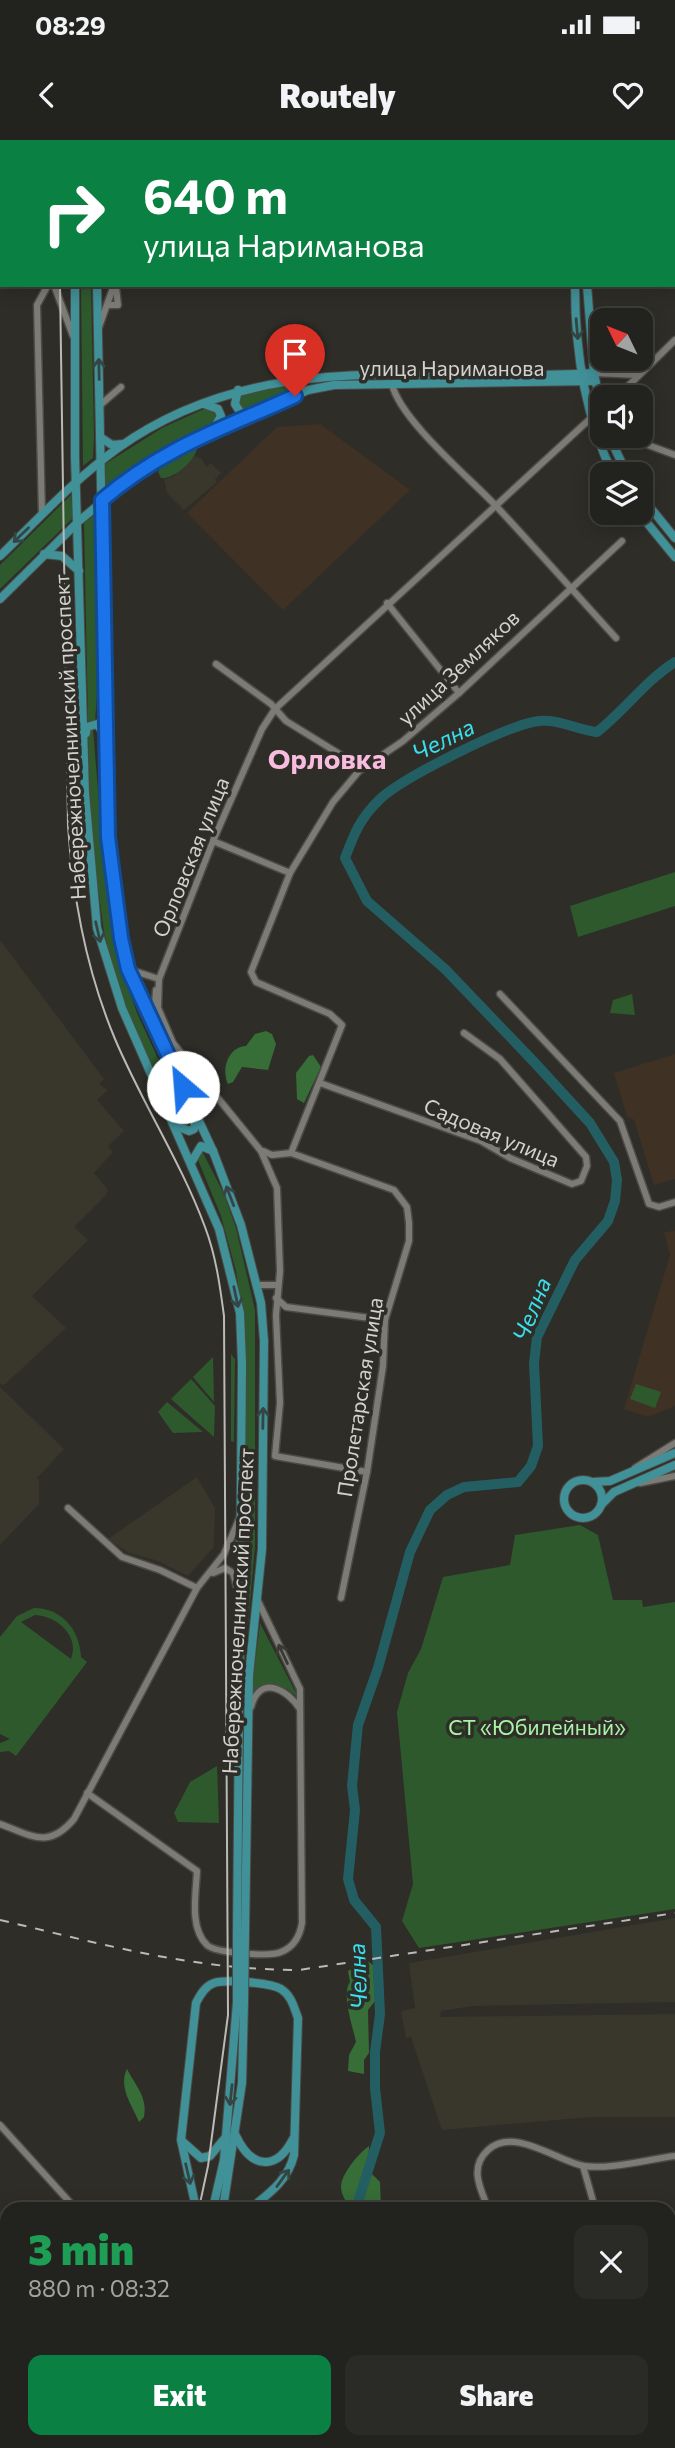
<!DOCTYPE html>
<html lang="en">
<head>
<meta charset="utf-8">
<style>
  :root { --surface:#22221e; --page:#2a2a27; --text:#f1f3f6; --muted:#a2a4a4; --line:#3f3f3c; --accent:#0b8043 }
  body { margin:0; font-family:Commissioner,sans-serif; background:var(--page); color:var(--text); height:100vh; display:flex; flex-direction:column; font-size:26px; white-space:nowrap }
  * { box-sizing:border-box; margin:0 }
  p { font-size:23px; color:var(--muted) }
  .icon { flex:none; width:38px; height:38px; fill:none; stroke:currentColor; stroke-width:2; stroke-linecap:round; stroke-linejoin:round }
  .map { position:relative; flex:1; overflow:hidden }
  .side { position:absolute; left:0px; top:2062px; width:676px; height:247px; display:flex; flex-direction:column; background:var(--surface); border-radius:21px 21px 0 0; box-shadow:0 4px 18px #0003,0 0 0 2px var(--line) }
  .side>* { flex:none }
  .hud { position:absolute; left:0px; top:0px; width:676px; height:147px; box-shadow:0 4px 18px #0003,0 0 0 2px var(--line); background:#0b8043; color:#fff; overflow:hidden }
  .needle { width:46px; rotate:313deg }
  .fabs { position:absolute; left:590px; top:168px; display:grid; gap:14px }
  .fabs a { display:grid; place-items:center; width:63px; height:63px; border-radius:14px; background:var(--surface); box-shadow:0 4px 18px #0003,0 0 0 2px var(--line); font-size:35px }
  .pin { position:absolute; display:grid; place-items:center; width:60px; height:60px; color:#fff; margin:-72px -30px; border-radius:50% 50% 50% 0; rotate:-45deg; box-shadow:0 0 7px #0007 }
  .pin .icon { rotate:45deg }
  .me { position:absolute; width:77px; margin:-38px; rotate:333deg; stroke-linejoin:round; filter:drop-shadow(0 0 5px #0008) }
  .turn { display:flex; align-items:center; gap:24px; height:147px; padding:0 28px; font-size:32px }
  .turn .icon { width:91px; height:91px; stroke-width:2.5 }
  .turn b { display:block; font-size:49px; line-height:60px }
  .round { display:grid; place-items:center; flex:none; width:74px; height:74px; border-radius:14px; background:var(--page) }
  .headline { display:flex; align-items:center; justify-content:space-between; height:119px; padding:0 28px }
  h1 { font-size:42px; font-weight:800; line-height:52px; color:#1e9e55 }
  .action { display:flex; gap:14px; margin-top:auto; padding:14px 28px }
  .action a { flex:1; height:80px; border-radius:14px; background:var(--accent); color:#fff; font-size:28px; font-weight:800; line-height:80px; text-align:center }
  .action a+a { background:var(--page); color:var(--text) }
  .status { display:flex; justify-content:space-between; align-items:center; height:49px; padding:0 35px; background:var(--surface); direction:ltr }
  .status svg { height:19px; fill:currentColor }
  header { display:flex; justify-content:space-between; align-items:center; height:91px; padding:0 28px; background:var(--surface); font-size:32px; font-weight:800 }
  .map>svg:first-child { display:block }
  .built { fill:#39362b }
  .education { fill:#403125 }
  .green { fill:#2e592d; fill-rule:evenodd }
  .forest { fill:#376d37 }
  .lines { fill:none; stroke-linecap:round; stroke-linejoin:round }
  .river { stroke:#235e63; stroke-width:10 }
  .minor-casing { stroke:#4b4a46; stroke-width:9 }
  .major-casing { stroke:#4b4a46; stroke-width:10 }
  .minor { stroke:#7d7b76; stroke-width:6 }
  .major { stroke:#419199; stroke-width:8 }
  .tram { stroke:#bbbab7; stroke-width:2 }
  .rail { stroke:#bbbab7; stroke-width:2; stroke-dasharray:9 9; stroke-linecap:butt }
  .major-bridge-casing { stroke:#4b4a46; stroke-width:10; stroke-linecap:butt }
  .major-bridge { stroke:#419199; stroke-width:8 }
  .oneway { stroke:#334644 }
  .oneway2 { stroke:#3a3934 }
  .route-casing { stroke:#114b97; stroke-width:18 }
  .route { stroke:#1a73e8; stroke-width:12 }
  .labels { text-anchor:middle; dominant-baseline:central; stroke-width:7; stroke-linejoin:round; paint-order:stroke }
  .street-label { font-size:21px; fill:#d3d2cf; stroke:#2e2d28 }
  .park-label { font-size:21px; fill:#a8f5a6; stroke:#2e2d28 }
  .water-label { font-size:23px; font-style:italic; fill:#38e0ed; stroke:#2e2d28 }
  .district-label { font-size:28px; font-weight:bold; fill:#f8bcde; stroke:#2e2d28 }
</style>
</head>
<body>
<div class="status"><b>08:29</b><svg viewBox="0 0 49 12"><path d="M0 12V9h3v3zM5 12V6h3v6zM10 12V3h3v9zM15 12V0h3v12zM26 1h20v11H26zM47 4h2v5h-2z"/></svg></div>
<header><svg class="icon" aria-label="back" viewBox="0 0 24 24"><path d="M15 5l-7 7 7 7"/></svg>Routely<svg class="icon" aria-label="heart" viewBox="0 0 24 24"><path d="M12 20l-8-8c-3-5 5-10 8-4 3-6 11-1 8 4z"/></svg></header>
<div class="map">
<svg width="675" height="2308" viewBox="0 0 675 2308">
  <rect width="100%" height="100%" fill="#2e2d28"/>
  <!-- built -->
  <g class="built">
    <polygon points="195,316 202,319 206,327 211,323 221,333 215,339 217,342 184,370 167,353 164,339 173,337"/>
    <polygon points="0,800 104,939 99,944 108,950 97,960 124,991 108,1006 113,1012 94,1033 108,1050 106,1055 74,1087 88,1100 32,1156 66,1188 4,1245 0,1244"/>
    <polygon points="0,1247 64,1309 36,1339 39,1339 39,1364 0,1405"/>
    <polygon points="197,1337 215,1368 214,1407 188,1436 155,1420 129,1413 108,1399"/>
    <polygon points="675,1778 675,1862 473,1866 441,1871 440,1877 675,1874 675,1977 590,1977 442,1990 411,1897 406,1898 401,1871 415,1868 409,1823"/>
  </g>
  <!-- education -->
  <g class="education">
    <polygon points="320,284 410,350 283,470 187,373 277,287"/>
    <polygon points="675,914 675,1039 654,1045 634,980 627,976 614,933"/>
    <polygon points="675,1091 675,1266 648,1277 624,1269 670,1115 664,1092"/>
  </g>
  <!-- green -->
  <g class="green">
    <polygon points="81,145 91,145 94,297 93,318 83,326"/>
    <polygon points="304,244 302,249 250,271 245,272 238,261 240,254"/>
    <polygon points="206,268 217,275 214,284 163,307 106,347 105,324 162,288"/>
    <path d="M 197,306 C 198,319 173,340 161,338 L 158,332 L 161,326 Z"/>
    <polygon points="71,355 73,378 0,449 0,425"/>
    <polygon points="94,374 97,554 95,582 88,582 84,383"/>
    <polygon points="93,589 104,723 119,821 137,873 189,986 187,989 184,988 163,937 152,926 135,891 116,842 104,792 91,695 88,593"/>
    <polygon points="675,732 675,766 578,797 570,766"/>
    <polygon points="632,854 635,875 610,873 613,860"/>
    <polygon points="202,1011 224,1054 236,1088 255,1170 255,1407 244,1529 246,1199 236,1131 221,1076 196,1015"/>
    <polygon points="231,1214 235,1219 234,1302 231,1301"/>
    <polygon points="213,1217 214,1262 193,1237"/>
    <polygon points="191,1239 215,1266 214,1297 171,1259"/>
    <polygon points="636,1244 661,1252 655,1268 630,1259"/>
    <polygon points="167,1262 203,1292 173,1293 158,1272"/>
    <polygon points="580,1385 598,1395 613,1460 642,1460 643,1467 675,1462 675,1769 419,1808 402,1781 413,1744 397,1572 408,1533 421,1509 443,1437 510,1425 515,1395"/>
    <path d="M 34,1468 C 62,1468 80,1490 81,1517 L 87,1522 L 16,1616 L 9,1611 L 0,1612 L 0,1603 L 10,1599 L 0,1594 L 0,1497 L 17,1476 ZM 35,1475 C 57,1476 80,1496 71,1519 L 21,1482 Z"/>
    <polygon points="260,1483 296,1553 296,1556 287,1549 269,1545 251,1555"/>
    <polygon points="217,1626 219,1683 178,1682 174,1673 190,1642"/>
  </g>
  <!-- forest -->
  <g class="forest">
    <path d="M 266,891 L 272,894 L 276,904 L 268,930 L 242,927 L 233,942 L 228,944 C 221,929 228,907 246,906 L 255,894 Z"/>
    <polygon points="313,915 321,927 304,963 297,959 296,933 309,916"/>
    <path d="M 367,1821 L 373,1825 L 375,1861 L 368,1870 L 369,1913 L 364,1920 L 364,1934 L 348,1931 L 349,1915 L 356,1902 C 353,1887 341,1854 350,1842 L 348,1831 Z"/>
    <path d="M 127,1929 C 135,1945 148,1957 144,1977 L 139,1982 C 132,1965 118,1947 127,1929 Z"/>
    <path d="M 369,2006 C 370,2019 357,2052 354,2068 L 349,2068 C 347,2061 341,2056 341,2047 C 341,2034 359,2013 369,2006 Z"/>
    <polygon points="372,2034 380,2042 381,2068 362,2068 362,2058"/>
  </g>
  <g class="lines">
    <!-- river -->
    <g class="river">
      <path d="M 356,2068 L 380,1993 L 375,1948 L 375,1912 L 380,1874 L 376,1787 L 354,1760 L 348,1739 L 355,1670 L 352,1646 L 358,1585 L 378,1528 L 410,1412 L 430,1370 L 447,1355 L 464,1347 L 518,1342 L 531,1326 L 538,1306 L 534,1223 L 537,1197 L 575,1120 L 608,1081 L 615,1061 L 617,1040 L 614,1022 L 590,983 L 535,923 L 445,829 L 367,761 L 345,718 C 354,694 360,678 380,659 C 404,637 507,585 539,581 C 560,579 577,590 597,592 C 625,570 645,541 675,522"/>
      <polyline points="0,2215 7,2217"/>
      <polyline points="186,2301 189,2301"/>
    </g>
    <defs>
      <g id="minor">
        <polyline points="49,0 49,2"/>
        <polyline points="113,0 113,2"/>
        <polyline points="573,0 574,2"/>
        <polyline points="622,2 622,0"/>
        <polyline points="674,88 675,89"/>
        <polyline points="54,145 73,196"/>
        <polyline points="108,165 118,165 116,147"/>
        <polyline points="99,187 114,145"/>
        <polyline points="594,233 638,235"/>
        <path d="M 392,244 C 400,280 471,339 497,367 C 537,410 576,454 616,498"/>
        <polyline points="617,257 675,200"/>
        <polyline points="99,266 121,247"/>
        <polyline points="636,296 648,305 675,315"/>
        <polyline points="42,374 37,165 48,145"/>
        <polyline points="387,463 459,553"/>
        <polyline points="216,524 271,564 286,581 346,618 359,631"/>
        <polyline points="213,701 290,733"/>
        <polyline points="128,829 159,839"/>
        <polyline points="500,854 620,981 649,1064 659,1067 675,1062"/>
        <polyline points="154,880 156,850"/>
        <polyline points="320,943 481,1001 510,1018 572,1044 581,1041 587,1026 586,1017 500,919 464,893"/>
        <polyline points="263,1011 272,1015 291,1013"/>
        <polyline points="291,1013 342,885 330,874 256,842 251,832 290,733 333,662 359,631 403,601 459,553 622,401"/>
        <polyline points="291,1013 394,1050 407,1067 409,1083 409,1101 385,1180 383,1226 367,1332 341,1458"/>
        <polyline points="257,1145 278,1145"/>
        <polyline points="276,1158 286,1167 385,1180"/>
        <polyline points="635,1328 675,1303"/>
        <polyline points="367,1332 275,1316 280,1263 276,1175 280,1131 277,1048 261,1011 173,903 158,868 159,839 213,701 262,589 275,569 591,278"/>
        <polyline points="640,1343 675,1336"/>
        <polyline points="68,1368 122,1417 160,1430 197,1448"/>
        <polyline points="213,1433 225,1428 233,1433 238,1451"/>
        <path d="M 251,1567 C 260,1534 287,1549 300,1569"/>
        <path d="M 87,1653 L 197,1731 C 196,1753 189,1788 207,1805 C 215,1813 270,1817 281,1812 C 294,1807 300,1795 302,1783 L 300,1549 L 258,1461"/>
        <path d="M 0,1684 C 31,1695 48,1710 74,1679 L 197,1448 L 224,1414 L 240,1377"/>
        <polyline points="0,1985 75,2068"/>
        <polyline points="583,2026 595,2068"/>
        <path d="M 488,2068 C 480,2048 469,2027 488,2010 C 513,1986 557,2021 584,2026 C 608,2030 650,2019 675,2016"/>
        <polyline points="668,2109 675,2107"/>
        <polyline points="668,2192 675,2189"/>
        <polyline points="668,2276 675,2274"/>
        <polyline points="567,2307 587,2301"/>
      </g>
      <g id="major">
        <polyline points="73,0 73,2"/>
        <polyline points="94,0 95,2"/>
        <polyline points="585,0 585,2"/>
        <polyline points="605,2 605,0"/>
        <polyline points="75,145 75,317 85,653 97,788 122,868 219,1089 240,1173 242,1224 237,1795"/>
        <polyline points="97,145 108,697 121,798 128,829 213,1011 241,1085 261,1163 264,1201 262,1409 249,1535 245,1795"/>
        <path d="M 575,145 C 575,211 584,275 613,334"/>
        <polyline points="587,145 594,233 602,272"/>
        <polyline points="238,250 235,264 244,278"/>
        <polyline points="204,264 218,269 221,276 213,290"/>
        <polyline points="609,296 627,334"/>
        <polyline points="100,297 112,305 123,304"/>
        <polyline points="640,355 675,398"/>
        <polyline points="639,373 675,417"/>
        <polyline points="44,414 62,416 79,431"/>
        <path d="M 0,416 C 38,379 75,339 118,308 C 264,204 428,244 594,233"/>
        <polyline points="0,459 79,381 144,327 211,292 308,250 334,245 595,241"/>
        <polyline points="86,593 87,587 97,584 104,594"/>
        <polyline points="175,985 189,991 194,989 196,975"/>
        <polyline points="191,1023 201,1006 213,1011"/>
        <circle cx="583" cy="1359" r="19"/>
        <polyline points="593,1342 610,1341 675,1313"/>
        <polyline points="601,1365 614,1352 675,1325"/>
        <path d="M 236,1996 C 251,2028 276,2032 293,1999"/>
        <polyline points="183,2002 201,2018 210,2016 225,1998"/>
        <path d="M 196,2068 L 181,2000 L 196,1863 C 200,1855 205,1846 214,1843 C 226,1839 271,1843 281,1849 C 292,1856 294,1868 298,1878 L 294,2015 C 288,2040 270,2053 251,2068"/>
        <polyline points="213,2068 224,2020 237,1862"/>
        <polyline points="223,2068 242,1943 244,1862"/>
        <polyline points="158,2308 159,2301"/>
        <polyline points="165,2308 167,2301"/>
      </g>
    </defs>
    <!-- minor casing -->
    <use href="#minor" class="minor-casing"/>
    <!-- major casing -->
    <use href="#major" class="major-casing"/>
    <!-- minor -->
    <use href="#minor" class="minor"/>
    <!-- major -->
    <use href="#major" class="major"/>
    <!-- tram -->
    <g class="tram">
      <polyline points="62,0 62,2"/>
      <path d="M 60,145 L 68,686 C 73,760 86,830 115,899 C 142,963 181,1022 205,1087 C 216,1116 220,1146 224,1176 L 228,1875 L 208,2026 L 199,2068"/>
      <polyline points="148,2308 149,2301"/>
    </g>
    <!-- rail -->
    <path class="rail" d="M 0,1780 C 102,1804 193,1830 299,1830 L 675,1773"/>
    <defs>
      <g id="major-bridge">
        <polyline points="237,1795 237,1862"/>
        <polyline points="244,1862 245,1795"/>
      </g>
    </defs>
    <!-- major-bridge casing -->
    <use href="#major-bridge" class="major-bridge-casing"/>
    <!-- major-bridge -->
    <use href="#major-bridge" class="major-bridge"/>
  </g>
  <!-- one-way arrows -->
  <defs><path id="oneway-shaft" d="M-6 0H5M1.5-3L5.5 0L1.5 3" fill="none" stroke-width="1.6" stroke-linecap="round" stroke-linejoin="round" transform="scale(1.75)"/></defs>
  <g class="oneway">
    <use href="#oneway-shaft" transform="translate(577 189) rotate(85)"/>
    <use href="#oneway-shaft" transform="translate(99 229) rotate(-91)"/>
    <use href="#oneway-shaft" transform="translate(21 395) rotate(136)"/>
    <use href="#oneway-shaft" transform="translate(98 792) rotate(77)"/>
    <use href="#oneway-shaft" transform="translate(230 1056) rotate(-111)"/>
    <use href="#oneway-shaft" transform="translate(236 1157) rotate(78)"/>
    <use href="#oneway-shaft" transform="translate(263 1278) rotate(-89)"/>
    <use href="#oneway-shaft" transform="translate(231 1955) rotate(96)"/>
    <use href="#oneway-shaft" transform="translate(188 2034) rotate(77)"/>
    <use href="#oneway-shaft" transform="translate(283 2038) rotate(-54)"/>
  </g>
  <use class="oneway2" href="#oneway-shaft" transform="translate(283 1514) rotate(-115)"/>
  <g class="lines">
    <defs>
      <path id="route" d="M 183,947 L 128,829 L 121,798 L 108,697 L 102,360 C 164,307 222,289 295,256"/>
    </defs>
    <!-- route casing -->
    <use href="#route" class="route-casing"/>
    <!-- route -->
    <use href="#route" class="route"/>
  </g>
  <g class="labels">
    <!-- street labels -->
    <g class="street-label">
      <text x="452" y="227">улица Нариманова</text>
      <text transform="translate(458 527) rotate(-43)">улица Земляков</text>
      <text transform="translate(69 597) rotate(-93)">Набережночелнинский проспект</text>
      <text transform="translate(190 717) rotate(-68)">Орловская улица</text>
      <text transform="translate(492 992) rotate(23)">Садовая улица</text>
      <text transform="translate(359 1257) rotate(-81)">Пролетарская улица</text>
      <text transform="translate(237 1471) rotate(-87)">Набережночелнинский проспект</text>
    </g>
    <!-- park labels -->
    <g class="park-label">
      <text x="537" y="1586">СТ «Юбилейный»</text>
    </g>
    <!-- water labels -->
    <g class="water-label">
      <text transform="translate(443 599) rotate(-26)">Челна</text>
      <text transform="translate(531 1169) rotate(-68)">Челна</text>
      <text transform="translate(357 1836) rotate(-92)">Челна</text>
    </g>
    <!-- district labels -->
    <g class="district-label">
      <text x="327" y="618">Орловка</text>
    </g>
  </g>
</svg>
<div class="fabs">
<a><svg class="needle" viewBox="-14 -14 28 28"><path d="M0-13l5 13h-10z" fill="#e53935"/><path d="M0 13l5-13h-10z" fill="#a2a4a4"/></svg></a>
<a><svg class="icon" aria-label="sound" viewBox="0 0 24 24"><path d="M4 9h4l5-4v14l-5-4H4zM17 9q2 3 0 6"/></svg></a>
<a><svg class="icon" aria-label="layers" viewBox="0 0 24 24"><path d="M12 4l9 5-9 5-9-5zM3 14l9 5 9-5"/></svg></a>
</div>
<div class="pin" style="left:295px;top:256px;background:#d93025"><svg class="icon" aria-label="arrive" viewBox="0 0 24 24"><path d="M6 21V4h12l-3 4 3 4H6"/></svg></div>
<svg class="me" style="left:183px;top:947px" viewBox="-20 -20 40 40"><circle r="19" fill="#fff"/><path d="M0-13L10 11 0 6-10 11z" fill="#1a73e8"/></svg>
<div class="hud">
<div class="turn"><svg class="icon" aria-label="right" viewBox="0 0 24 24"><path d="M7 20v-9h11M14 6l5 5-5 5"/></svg><div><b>640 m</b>улица Нариманова</div></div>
</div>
<section class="side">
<div class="headline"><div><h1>3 min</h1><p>880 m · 08:32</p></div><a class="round"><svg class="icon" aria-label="close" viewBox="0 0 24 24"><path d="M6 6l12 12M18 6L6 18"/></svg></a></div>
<div class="action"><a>Exit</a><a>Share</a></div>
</section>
</div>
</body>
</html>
